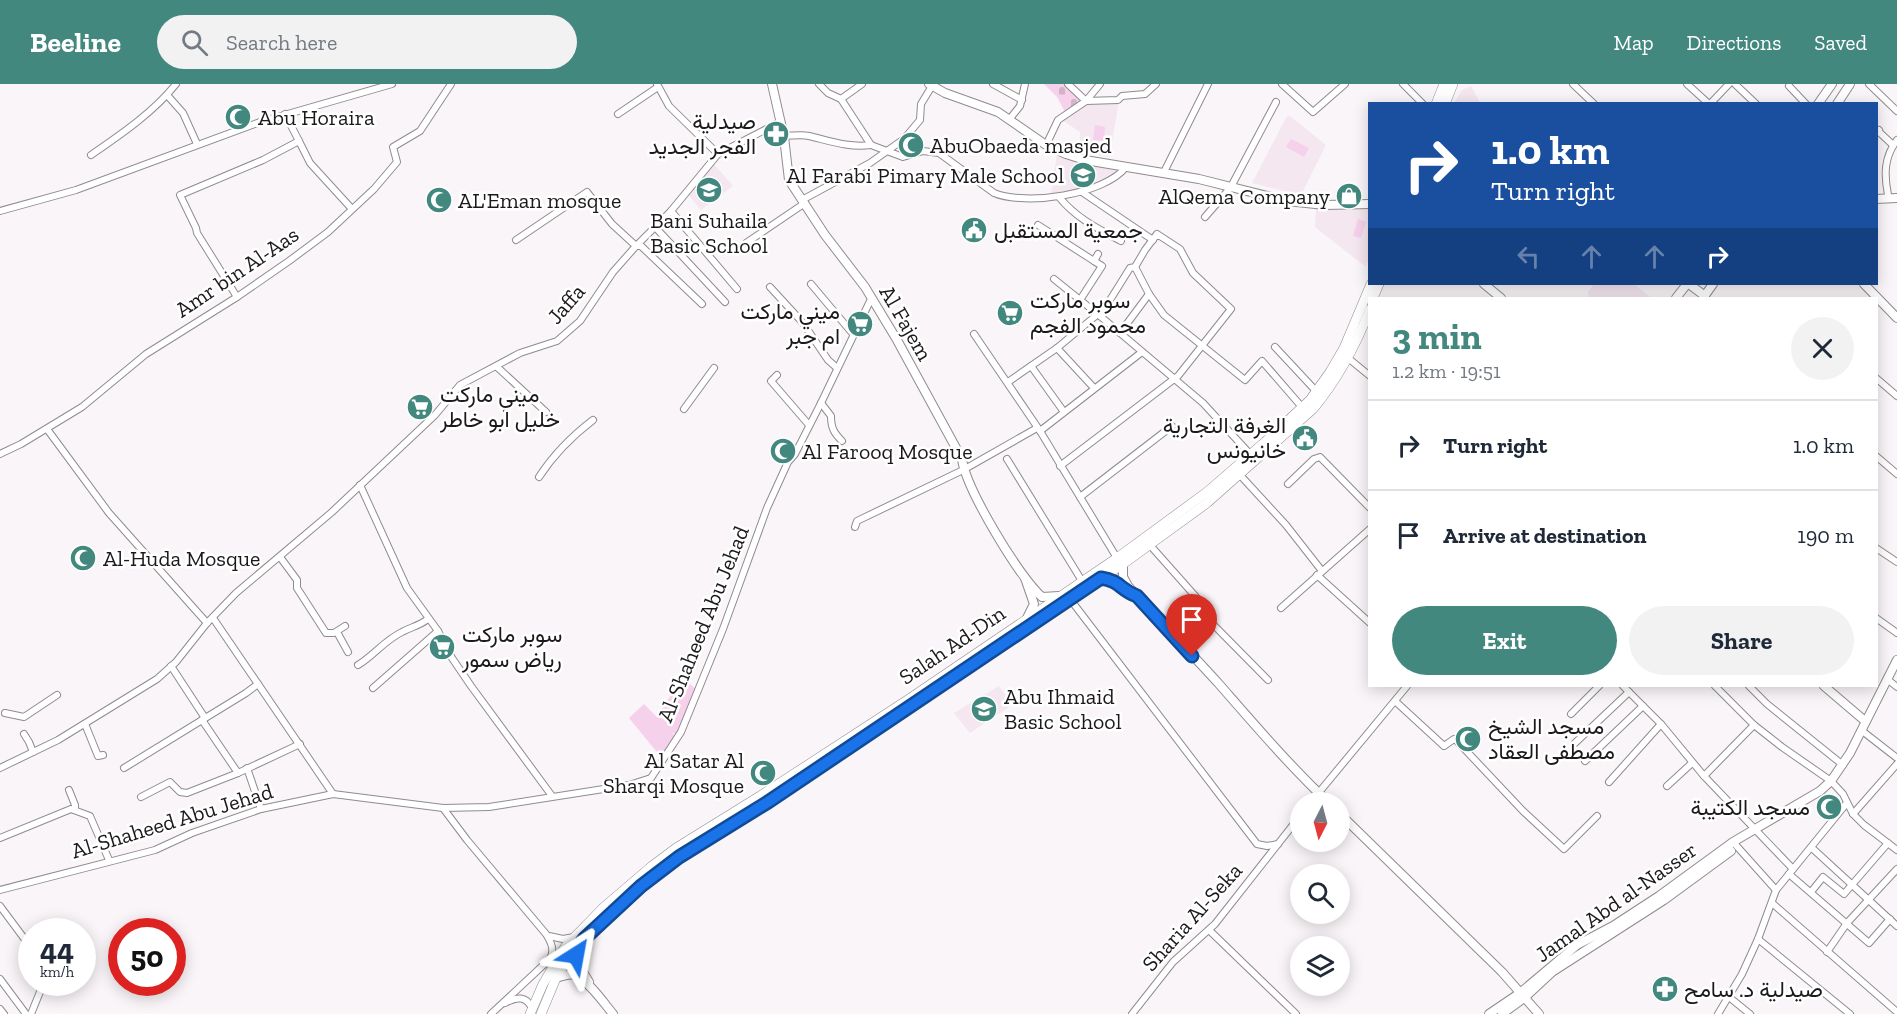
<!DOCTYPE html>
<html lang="en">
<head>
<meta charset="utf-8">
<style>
  :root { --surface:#fff; --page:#f2f2f3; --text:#1f2937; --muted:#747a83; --line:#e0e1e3; --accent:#42887e }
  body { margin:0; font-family:"Zilla Slab",Vazirmatn,serif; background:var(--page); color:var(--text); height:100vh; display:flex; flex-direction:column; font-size:22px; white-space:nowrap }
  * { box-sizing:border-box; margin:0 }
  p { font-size:20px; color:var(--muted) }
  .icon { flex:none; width:33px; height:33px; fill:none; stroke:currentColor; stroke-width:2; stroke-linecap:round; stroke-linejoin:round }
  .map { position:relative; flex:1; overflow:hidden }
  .details { position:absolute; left:1368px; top:213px; width:510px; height:390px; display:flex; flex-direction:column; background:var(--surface); border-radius:0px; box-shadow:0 3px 15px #0003 }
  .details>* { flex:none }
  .banner { position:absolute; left:1368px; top:18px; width:510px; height:183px; border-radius:0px; box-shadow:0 3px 15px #0003; background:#1a4fa0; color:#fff; overflow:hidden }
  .needle { width:39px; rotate:186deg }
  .buttons { position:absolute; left:1290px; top:708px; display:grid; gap:12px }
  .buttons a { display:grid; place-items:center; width:60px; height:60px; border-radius:50%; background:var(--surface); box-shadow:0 3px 15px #0003; font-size:30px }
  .speed { position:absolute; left:18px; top:834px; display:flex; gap:12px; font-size:30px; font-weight:700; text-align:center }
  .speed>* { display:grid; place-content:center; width:78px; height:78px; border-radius:50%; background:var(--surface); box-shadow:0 3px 15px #0003; line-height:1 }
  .speed small { font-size:15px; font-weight:400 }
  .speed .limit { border:9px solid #d22; background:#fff; color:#111 }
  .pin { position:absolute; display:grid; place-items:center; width:51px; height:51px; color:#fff; margin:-62px -26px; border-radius:50% 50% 50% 0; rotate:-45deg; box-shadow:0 0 6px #0007 }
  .pin .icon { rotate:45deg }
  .me { position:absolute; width:66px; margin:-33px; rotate:34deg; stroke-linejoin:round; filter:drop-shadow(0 0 4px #0008) }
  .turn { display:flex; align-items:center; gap:21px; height:126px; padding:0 24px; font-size:27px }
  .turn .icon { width:78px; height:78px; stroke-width:2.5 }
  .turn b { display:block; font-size:42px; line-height:51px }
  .lanes { display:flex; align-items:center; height:57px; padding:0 24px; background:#0003; justify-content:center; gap:30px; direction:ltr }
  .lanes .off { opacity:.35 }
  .round { display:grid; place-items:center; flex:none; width:63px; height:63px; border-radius:32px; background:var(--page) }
  .summary { display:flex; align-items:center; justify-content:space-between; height:102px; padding:0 24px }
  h1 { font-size:36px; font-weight:700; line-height:45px; color:var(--accent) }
  .cta { display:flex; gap:12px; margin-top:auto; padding:12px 24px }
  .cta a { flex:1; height:69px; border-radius:36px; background:var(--accent); color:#fff; font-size:24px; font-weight:700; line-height:69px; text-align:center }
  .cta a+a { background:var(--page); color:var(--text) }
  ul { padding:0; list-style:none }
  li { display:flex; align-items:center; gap:18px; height:90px; padding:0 24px; border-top:2px solid var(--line) }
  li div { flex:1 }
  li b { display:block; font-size:22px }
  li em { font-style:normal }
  header { display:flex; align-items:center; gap:36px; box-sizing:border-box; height:84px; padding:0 30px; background:var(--accent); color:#fff }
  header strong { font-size:28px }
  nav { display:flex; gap:33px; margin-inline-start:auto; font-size:21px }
  .search { width:420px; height:54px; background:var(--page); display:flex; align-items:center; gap:15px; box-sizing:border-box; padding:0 21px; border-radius:33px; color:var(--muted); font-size:22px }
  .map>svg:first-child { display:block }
  .built { fill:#f4e7f0 }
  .green { fill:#f6d1eb }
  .cemetery { fill:url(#cemetery-stones) }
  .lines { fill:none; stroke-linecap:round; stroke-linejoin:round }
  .minor-casing { stroke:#908b8f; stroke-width:8 }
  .major-casing { stroke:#908b8f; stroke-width:10 }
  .highway-casing { stroke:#908b8f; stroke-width:10 }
  .minor { stroke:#fff; stroke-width:6 }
  .major { stroke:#fff; stroke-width:8 }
  .highway { stroke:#fff; stroke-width:9 }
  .route-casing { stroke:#114b97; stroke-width:15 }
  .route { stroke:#1a73e8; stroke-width:10 }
  .labels { text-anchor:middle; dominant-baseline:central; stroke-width:5; stroke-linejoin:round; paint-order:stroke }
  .poi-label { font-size:22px; fill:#1b191a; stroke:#fff; text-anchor:start }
  .street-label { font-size:22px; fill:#1b191a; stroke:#fff }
</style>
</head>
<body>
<header>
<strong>Beeline</strong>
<div class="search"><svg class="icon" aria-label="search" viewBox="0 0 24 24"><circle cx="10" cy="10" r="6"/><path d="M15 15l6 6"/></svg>Search here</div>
<nav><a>Map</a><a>Directions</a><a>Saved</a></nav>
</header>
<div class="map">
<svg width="1897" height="930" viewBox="0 0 1897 930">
  <defs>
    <pattern id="cemetery-stones" width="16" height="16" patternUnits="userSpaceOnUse" patternTransform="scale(1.5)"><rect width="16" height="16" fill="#f6d1eb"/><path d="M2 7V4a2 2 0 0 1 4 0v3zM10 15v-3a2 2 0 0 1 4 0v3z" fill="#d2b3c9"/></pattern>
  </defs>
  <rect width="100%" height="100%" fill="#faf5f8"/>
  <!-- built -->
  <g class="built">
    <polygon points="1471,2 1480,19 1454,19 1462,6"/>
    <polygon points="1088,18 1119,18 1109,73 1080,67 1080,48 1062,36"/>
    <polygon points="1287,32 1290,32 1326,61 1301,111 1252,99"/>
    <polygon points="1057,69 1115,86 1115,90 1063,110 1051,110"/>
    <polygon points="714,80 733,102 701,126 688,110"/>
    <polygon points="1369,123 1369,173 1366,183 1315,143 1316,125"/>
    <polygon points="1594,200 1634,200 1651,214 1589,214 1588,208"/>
    <polygon points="999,602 1012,621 970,649 954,629"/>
  </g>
  <!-- green -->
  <g class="green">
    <polygon points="1095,41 1105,43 1104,57 1093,56"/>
    <polygon points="1291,55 1309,64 1304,73 1286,63"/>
    <polygon points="1358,135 1366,138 1361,154 1353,152"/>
    <polygon points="682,594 696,605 676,651 671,648 675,652 661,673 629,634 644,620 657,633"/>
  </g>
  <!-- cemetery -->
  <polygon class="cemetery" points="1044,0 1064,0 1081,17 1065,28 1057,13"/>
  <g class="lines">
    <defs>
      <g id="minor">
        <polyline points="657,0 669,22 718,70"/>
        <path d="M 819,0 L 828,9 L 841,15 L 871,61 L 903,73 L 923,67 L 939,69 L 994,109 C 1026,122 1104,111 1126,83"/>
        <polyline points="993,0 1022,16"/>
        <polyline points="1068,0 1086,17 1100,0"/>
        <polyline points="1282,0 1313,28 1345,0"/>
        <polyline points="1403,0 1423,20"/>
        <polyline points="1573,0 1594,20"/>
        <polyline points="1687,0 1709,20"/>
        <polyline points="1735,0 1756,20"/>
        <polyline points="1869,0 1897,27"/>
        <polyline points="1789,2 1806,20"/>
        <polyline points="167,11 183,29 197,60"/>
        <polyline points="841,15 862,0"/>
        <polyline points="1710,20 1729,0"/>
        <polyline points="618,30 658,3"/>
        <polyline points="1012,32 1020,22 1025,0"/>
        <polyline points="1879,46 1878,47 1893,61"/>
        <path d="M 784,52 C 792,52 801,50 809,52 C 830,57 849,64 871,61"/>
        <polyline points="299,57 310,79 352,125"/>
        <polyline points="1048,57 1058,36 1086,17 1118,16 1122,12 1145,10 1156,0"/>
        <path d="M 91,71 C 120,51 154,28 176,0"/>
        <polyline points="1165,86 1208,0"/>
        <polyline points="1233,99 1276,18"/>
        <polyline points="1082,108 1153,156"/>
        <path d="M 1888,111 C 1884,91 1884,73 1897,56"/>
        <path d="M 1059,113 C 1076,134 1098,145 1121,157"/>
        <polyline points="802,116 870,79 904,55 920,36 921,20 932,2"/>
        <polyline points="0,127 76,106 260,38 392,0"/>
        <polyline points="671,127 737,205"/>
        <polyline points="1205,133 1232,102"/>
        <polyline points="1038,141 1094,177 1098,170"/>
        <polyline points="655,143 725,218"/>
        <polyline points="516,156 587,108 612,140 636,162 641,162 702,220"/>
        <polyline points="746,159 805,119"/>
        <polyline points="1135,183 1149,210 1164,231 1245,296 1262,277 1301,322"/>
        <polyline points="1054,195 1100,232 1203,319 1250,370"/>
        <polyline points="811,200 853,250"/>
        <polyline points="770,203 803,239 828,276 837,284"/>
        <polyline points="237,213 197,149 196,144 180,111 263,76 299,57 285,30"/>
        <polyline points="1080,216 1102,182 1094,177"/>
        <polyline points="1120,249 1149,210"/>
        <polyline points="974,250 1040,347 1117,474"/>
        <polyline points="1275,263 1316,307"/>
        <polyline points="1057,264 1094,304"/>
        <polyline points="1348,274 1370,292"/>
        <polyline points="496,282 546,328"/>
        <polyline points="1031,282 1064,328"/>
        <polyline points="777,291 771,297 809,341"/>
        <polyline points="1876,294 1897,312"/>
        <polyline points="1008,298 1057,264 1098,230"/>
        <path d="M 821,319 L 831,332 C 831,344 834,349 842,357"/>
        <polyline points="684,325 714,284"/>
        <polyline points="47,345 109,429 207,539"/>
        <polyline points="1040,347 1142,268"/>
        <polyline points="0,370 21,360 82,323 146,270 237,213 289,177 328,148 374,105 397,78 393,63 420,47 451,0"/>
        <polyline points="1876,372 1897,390"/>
        <polyline points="1007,375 1082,497"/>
        <polyline points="1060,382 1178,292 1231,225 1193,189 1180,165 1157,150 1145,166 1135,183 1130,184 1100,232"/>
        <polyline points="1240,391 1286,441 1322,487"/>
        <path d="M 539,393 C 554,370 572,352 593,336"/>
        <polyline points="1288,400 1314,375 1320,373 1370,424"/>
        <polyline points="360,401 407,504 438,547 452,574 471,602 552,712"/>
        <polyline points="1080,413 1172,342"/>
        <polyline points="855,443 857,437 963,386 1037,344"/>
        <polyline points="1149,460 1196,513 1190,517 1268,596"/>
        <polyline points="1876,464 1897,478"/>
        <polyline points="280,473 297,496 297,504 326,549 334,549 345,542"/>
        <polyline points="1317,491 1370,539"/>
        <polyline points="1070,515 1257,760 1267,762 1278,760"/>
        <polyline points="1281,524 1370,445"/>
        <polyline points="213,534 333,710"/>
        <polyline points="1876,534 1897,549"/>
        <polyline points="337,548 348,568"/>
        <path d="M 358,581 C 373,572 385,556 402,548 C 411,543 419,542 428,535"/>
        <polyline points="171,582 205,634"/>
        <polyline points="1887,595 1897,603"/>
        <polyline points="1623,602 1661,640 1704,692 1793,785"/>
        <polyline points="1715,602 1754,641 1782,663 1831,697 1843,710 1853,730 1864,741 1897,766"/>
        <polyline points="1749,602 1767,620 1843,681"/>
        <polyline points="373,604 438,547"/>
        <polyline points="1395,617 1444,662 1454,655 1456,656 1523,727 1564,765 1597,732"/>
        <polyline points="5,629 24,633 57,611"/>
        <polyline points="1571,630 1599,602"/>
        <polyline points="202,636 238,689"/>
        <polyline points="85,640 98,672 103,671"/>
        <polyline points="1861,646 1897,674"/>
        <polyline points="24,650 29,658 33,668"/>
        <polyline points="1575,659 1629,608"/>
        <polyline points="1585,677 1643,622"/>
        <polyline points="0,684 58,656 157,595 176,578 207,539 236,509 332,428 435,331 460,301 520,269 557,257 580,237 613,188 636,162 671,127 718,70 780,38"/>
        <polyline points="124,684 246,609 258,600"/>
        <polyline points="247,684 261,725"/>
        <polyline points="1704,692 1754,641"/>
        <polyline points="1609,698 1661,640"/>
        <polyline points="1667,702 1692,679"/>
        <polyline points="69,706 75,721 75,726"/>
        <polyline points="141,713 170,698 180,708 187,709 238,689 300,660"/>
        <polyline points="1311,718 1407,602"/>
        <path d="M 443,724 L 467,756 L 546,850 C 551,858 555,866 550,875"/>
        <polyline points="1853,730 1897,680"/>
        <polyline points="0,754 71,725 90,732 109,776"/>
        <polyline points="1733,758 1776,806"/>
        <polyline points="1812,764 1897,842"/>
        <polyline points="1789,790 1869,859 1890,835"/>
        <polyline points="0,806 155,766 192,749 261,725 333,710 443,724 489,723 629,701 651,694 681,648 723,545 767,424 788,378 795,370 821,319 871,215"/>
        <polyline points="1811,808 1823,793 1844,810 1888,759"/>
        <polyline points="1772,819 1897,928"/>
        <polyline points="0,822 32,865"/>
        <polyline points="1209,846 1296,930"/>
        <polyline points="549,852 563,855 574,853"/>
        <polyline points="1758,855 1850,930"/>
        <polyline points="1827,868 1847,839 1897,785"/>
        <polyline points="0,895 26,930"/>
        <polyline points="1729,913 1750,930"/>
        <path d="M 505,919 C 516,913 527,911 532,925"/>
        <polyline points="0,925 4,930"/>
        <polyline points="31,930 44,898"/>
        <polyline points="491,930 552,873"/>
        <polyline points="1132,930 1173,878 1215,840 1300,732"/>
        <polyline points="1718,930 1742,890 1758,855 1776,806 1846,720"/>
      </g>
      <g id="major">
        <path d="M 772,0 L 784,53 L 789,96 L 825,151 L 865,203 L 897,256 L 962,375 C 966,405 1019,493 1042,513 L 1059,512"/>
        <polyline points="929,0 945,9 998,28 1046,61 1066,70 1085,76 1199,95 1287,117 1325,121 1370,120"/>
        <polyline points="1818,20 1832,0"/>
        <polyline points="1837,20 1850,0"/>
        <polyline points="1876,115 1897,114"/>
        <polyline points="1484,200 1501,214"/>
        <polyline points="1689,200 1705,212"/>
        <polyline points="1864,200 1897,234"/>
        <polyline points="1676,214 1687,200"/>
        <polyline points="1703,214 1713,200"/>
        <path d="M 1123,480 L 1123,493 L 1128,502 C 1158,535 1189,567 1219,600 C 1254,640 1289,681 1328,718"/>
        <polyline points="1025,494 1034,520 1027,534"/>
        <polyline points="1101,494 1116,497 1131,510"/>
        <polyline points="1824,602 1865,637"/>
        <polyline points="1340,730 1502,888 1539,930"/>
        <polyline points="577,864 577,879 589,898"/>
        <path d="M 556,894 C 562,892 569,889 575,891 C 588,896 604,919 613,930"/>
        <polyline points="1489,930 1520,909 1577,861 1613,842 1659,812 1733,758 1820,707 1831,697 1850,669 1897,576"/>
        <polyline points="1502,930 1524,914 1552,888 1664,816 1731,767"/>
      </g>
      <g id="highway">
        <polyline points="1436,20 1444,0"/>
        <polyline points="1445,20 1453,0"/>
        <polyline points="1373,214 1379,200"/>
        <polyline points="530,930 543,900 565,863 604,823 652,782 676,764 760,712 909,615 1117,474 1207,408 1265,358 1310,316 1330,288 1344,264 1371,200"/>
        <path d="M 541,930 L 556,894 L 571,871 L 611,829 L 655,790 L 695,762 L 768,718 L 1123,480 L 1207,419 L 1313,325 C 1338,295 1356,261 1370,225"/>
      </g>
    </defs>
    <!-- minor casing -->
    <use href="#minor" class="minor-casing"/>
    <!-- major casing -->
    <use href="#major" class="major-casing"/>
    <!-- highway casing -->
    <use href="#highway" class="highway-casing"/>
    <!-- minor -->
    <use href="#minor" class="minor"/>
    <!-- major -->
    <use href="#major" class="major"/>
    <!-- highway -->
    <use href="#highway" class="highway"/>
  </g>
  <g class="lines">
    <defs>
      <path id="route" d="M 576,871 L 577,864 L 585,854 L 641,802 L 679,773 L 768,718 L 1101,494 C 1121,497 1120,506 1137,512 L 1192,572"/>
    </defs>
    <!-- route casing -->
    <use href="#route" class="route-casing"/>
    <!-- route -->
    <use href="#route" class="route"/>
  </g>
  <!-- icons -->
  <defs>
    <symbol id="mosque-disc" viewBox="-11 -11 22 22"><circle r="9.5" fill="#42887e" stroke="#fff"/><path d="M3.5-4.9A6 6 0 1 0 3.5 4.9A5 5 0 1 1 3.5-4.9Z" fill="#fff"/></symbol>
    <symbol id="pharmacy-disc" viewBox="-11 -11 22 22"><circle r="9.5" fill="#42887e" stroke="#fff"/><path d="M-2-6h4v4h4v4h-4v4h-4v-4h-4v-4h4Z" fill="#fff"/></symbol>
    <symbol id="school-disc" viewBox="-11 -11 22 22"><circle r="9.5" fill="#42887e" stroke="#fff"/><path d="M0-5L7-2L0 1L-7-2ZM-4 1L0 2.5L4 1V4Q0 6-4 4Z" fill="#fff"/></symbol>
    <symbol id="shop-disc" viewBox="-11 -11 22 22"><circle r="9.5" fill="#42887e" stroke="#fff"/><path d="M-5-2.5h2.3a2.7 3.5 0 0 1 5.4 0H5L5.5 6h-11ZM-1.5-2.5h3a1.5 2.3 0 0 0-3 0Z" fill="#fff"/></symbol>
    <symbol id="civic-disc" viewBox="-11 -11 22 22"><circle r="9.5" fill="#42887e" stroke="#fff"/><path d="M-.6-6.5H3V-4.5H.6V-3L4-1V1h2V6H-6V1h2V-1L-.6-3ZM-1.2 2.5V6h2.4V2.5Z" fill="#fff"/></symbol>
    <symbol id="supermarket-disc" viewBox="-11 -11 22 22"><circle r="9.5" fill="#42887e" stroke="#fff"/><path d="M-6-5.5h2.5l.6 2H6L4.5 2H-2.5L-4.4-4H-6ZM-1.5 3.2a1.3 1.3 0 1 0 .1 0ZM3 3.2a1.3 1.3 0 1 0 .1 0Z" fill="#fff"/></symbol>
  </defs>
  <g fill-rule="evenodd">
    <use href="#mosque-disc" x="223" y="18" width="30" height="30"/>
    <use href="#pharmacy-disc" x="761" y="35" width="30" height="30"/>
    <use href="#mosque-disc" x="896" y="46" width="30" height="30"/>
    <use href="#school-disc" x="1068" y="76" width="30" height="30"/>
    <use href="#school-disc" x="694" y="91" width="30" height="30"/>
    <use href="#shop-disc" x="1334" y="97" width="30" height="30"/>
    <use href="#mosque-disc" x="424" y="101" width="30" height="30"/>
    <use href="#civic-disc" x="959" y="131" width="30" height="30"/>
    <use href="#supermarket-disc" x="995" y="214" width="30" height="30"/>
    <use href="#supermarket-disc" x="845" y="225" width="30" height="30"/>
    <use href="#supermarket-disc" x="405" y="308" width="30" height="30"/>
    <use href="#civic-disc" x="1290" y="339" width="30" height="30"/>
    <use href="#mosque-disc" x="768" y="352" width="30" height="30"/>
    <use href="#mosque-disc" x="68" y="459" width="30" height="30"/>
    <use href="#supermarket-disc" x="427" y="548" width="30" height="30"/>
    <use href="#school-disc" x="969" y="610" width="30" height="30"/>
    <use href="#mosque-disc" x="1453" y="640" width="30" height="30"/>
    <use href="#mosque-disc" x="748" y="674" width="30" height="30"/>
    <use href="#mosque-disc" x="1814" y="708" width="30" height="30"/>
    <use href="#pharmacy-disc" x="1650" y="890" width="30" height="30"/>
  </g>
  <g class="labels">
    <!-- poi labels -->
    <g class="poi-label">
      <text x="258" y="33">Abu Horaira</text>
      <text x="756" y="37" text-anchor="end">صيدلية<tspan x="756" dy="25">الفجر الجديد</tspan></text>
      <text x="930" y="61">AbuObaeda masjed</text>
      <text x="1064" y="91" text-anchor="end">Al Farabi Pimary Male School</text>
      <text x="1330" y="112" text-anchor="end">AlQema Company</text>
      <text x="458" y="116">AL'Eman mosque</text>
      <text x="709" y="136" text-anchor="middle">Bani Suhaila<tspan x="709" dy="25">Basic School</tspan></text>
      <text x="994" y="146">جمعية المستقبل</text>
      <text x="1030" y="216">سوبر ماركت<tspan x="1030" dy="25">محمود الفجم</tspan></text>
      <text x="840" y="227" text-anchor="end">ميني ماركت<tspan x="840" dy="25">ام جبر</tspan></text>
      <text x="440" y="310">ميني ماركت<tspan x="440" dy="25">خليل ابو خاطر</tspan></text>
      <text x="1286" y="341" text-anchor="end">الغرفة التجارية<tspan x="1286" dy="25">خانيونس</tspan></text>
      <text x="802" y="367">Al Farooq Mosque</text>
      <text x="103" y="474">Al-Huda Mosque</text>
      <text x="462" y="550">سوبر ماركت<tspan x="462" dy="25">رياض سمور</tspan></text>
      <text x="1004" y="612">Abu Ihmaid<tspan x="1004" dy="25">Basic School</tspan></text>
      <text x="1488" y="642">مسجد الشيخ<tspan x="1488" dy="25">مصطفى العقاد</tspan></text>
      <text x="744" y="676" text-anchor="end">Al Satar Al<tspan x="744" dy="25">Sharqi Mosque</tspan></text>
      <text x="1810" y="723" text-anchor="end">مسجد الكتيبة</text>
      <text x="1684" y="905">صيدلية د. سامح</text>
    </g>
    <!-- street labels -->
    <g class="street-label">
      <text transform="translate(237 188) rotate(-34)">Amr bin Al-Aas</text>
      <text transform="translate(566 220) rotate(-49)">Jaffa</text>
      <text transform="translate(906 239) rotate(60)">Al Fajem</text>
      <text transform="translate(703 540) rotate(-68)">Al-Shaheed Abu Jehad</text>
      <text transform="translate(952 561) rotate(-34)">Salah Ad-Din</text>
      <text transform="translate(172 737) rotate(-17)">Al-Shaheed Abu Jehad</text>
      <text transform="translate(1616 818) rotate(-35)">Jamal Abd al-Nasser</text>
      <text transform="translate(1192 833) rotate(-48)">Sharia Al-Seka</text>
    </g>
  </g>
</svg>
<div class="buttons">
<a><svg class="needle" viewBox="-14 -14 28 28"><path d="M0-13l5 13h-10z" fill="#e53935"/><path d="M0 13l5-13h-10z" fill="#747a83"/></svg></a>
<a><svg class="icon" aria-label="search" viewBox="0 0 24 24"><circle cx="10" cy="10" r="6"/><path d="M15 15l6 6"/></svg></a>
<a><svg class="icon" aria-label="layers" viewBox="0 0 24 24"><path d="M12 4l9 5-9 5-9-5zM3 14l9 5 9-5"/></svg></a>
</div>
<div class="speed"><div>44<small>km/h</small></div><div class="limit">50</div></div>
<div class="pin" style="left:1192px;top:572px;background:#d93025"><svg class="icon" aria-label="arrive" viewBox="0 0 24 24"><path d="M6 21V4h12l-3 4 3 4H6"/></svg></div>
<svg class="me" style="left:576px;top:871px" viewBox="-20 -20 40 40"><path d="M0-17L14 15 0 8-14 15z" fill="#1a73e8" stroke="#fff" stroke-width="4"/></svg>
<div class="banner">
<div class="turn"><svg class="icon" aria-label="right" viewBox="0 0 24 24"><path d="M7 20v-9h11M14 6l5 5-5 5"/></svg><div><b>1.0 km</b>Turn right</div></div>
<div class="lanes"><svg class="icon off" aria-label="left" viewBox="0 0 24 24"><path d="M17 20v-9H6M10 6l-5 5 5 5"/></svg><svg class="icon off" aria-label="ahead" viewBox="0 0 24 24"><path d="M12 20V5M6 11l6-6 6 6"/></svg><svg class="icon off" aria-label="ahead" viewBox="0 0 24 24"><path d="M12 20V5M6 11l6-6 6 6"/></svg><svg class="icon" aria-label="right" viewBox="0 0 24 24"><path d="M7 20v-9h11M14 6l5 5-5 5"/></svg></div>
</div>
<section class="details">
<div class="summary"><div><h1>3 min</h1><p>1.2 km · 19:51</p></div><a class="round"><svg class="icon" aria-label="close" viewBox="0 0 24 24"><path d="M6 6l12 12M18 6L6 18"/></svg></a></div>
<ul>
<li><svg class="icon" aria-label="right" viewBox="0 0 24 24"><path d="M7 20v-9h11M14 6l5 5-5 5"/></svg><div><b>Turn right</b></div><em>1.0 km</em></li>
<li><svg class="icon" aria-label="arrive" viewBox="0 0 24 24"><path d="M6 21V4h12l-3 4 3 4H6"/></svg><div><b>Arrive at destination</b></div><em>190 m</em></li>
</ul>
<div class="cta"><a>Exit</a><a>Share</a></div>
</section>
</div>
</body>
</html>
